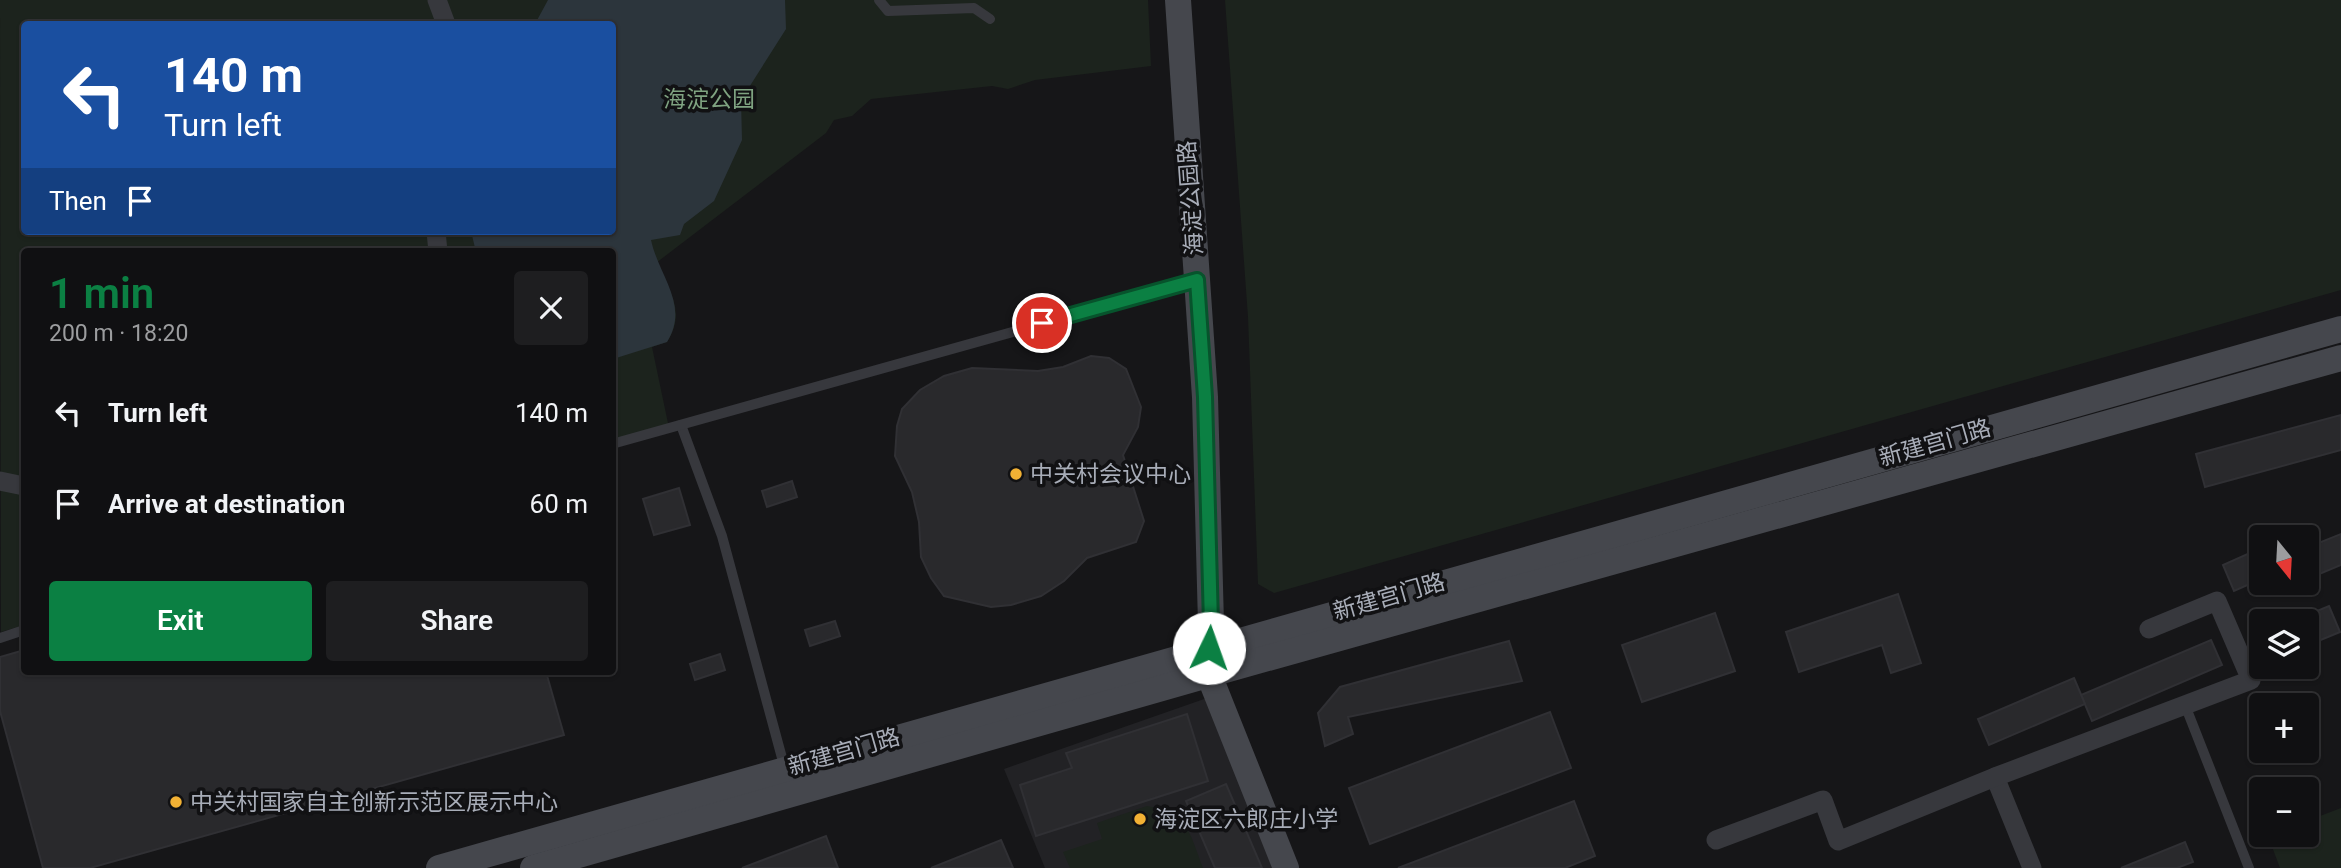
<!DOCTYPE html>
<html lang="en">
<head>
<meta charset="utf-8">
<style>
  :root { --surface:#101012; --page:#1e1e20; --text:#f1f3f6; --muted:#9c9d9f; --line:#303032; --accent:#0b8043 }
  body { margin:0; font-family:Roboto,"Noto Sans SC",sans-serif; background:var(--page); color:var(--text); height:100vh; display:flex; flex-direction:column; font-size:26px; white-space:nowrap }
  * { box-sizing:border-box; margin:0 }
  p { font-size:23px; color:var(--muted) }
  .icon { flex:none; width:38px; height:38px; fill:none; stroke:currentColor; stroke-width:2; stroke-linecap:round; stroke-linejoin:round }
  .map { position:relative; flex:1; overflow:hidden }
  .side { position:absolute; left:21px; top:248px; width:595px; height:427px; display:flex; flex-direction:column; background:var(--surface); border-radius:7px; box-shadow:0 2px 5px #0004,0 0 0 2px var(--line) }
  .side>* { flex:none }
  .banner { position:absolute; left:21px; top:21px; width:595px; height:214px; border-radius:7px; box-shadow:0 2px 5px #0004,0 0 0 2px var(--line); background:#1a4fa0; color:#fff; overflow:hidden }
  .needle { width:46px; rotate:162deg }
  .buttons { position:absolute; left:2249px; top:525px; display:grid; gap:14px }
  .buttons a { display:grid; place-items:center; width:70px; height:70px; border-radius:7px; background:var(--surface); box-shadow:0 2px 5px #0004,0 0 0 2px var(--line); font-size:35px }
  .pin { position:absolute; display:grid; place-items:center; width:60px; height:60px; color:#fff; margin:-30px; border:4px solid #fff; border-radius:50%; box-shadow:0 2px 7px #0007 }
  .me { position:absolute; width:77px; margin:-38px; rotate:3deg; stroke-linejoin:round; filter:drop-shadow(0 0 5px #0008) }
  .turn { display:flex; align-items:center; gap:24px; height:147px; padding:0 28px; font-size:32px }
  .turn .icon { width:91px; height:91px; stroke-width:2.5 }
  .turn b { display:block; font-size:49px; line-height:60px }
  .then { display:flex; align-items:center; height:66px; padding:0 28px; background:#0003; gap:14px; font-size:26px }
  .round { display:grid; place-items:center; flex:none; width:74px; height:74px; border-radius:7px; background:var(--page) }
  .head { display:flex; align-items:center; justify-content:space-between; height:119px; padding:0 28px }
  h1 { font-size:42px; font-weight:600; line-height:52px; color:var(--accent) }
  .primary-button { display:flex; gap:14px; margin-top:auto; padding:14px 28px }
  .primary-button a { flex:1; height:80px; border-radius:7px; background:var(--accent); color:#fff; font-size:28px; font-weight:600; line-height:80px; text-align:center }
  .primary-button a+a { background:var(--page); color:var(--text) }
  ul { padding:0; list-style:none }
  li { display:flex; align-items:center; gap:21px; height:91px; padding:0 28px }
  li div { flex:1 }
  li b { display:block; font-size:26px }
  li em { font-style:normal }
  .map>svg:first-child { display:block }
  .built { fill:#222225 }
  .green { fill:#1c231d; fill-rule:evenodd }
  .water { fill:#2c353c }
  .building { fill:#29292c; stroke:#303034; stroke-width:2 }
  .lines { fill:none; stroke-linecap:round; stroke-linejoin:round }
  .lane { stroke:#37383d; stroke-width:10 }
  .street { stroke:#37383d; stroke-width:19 }
  .secondary { stroke:#45474d; stroke-width:26 }
  .route-casing { stroke:#07532c; stroke-width:18 }
  .route { stroke:#0b8043; stroke-width:12 }
  .poi-dot { fill:#f2b134; stroke:#111113; stroke-width:2.5 }
  .labels { text-anchor:middle; dominant-baseline:central; stroke-width:7; stroke-linejoin:round; paint-order:stroke }
  .park-label { font-size:23px; fill:#7fa381; stroke:#111113 }
  .street-label { font-size:23px; fill:#a8adb8; stroke:#111113 }
  .poi-label { font-size:23px; fill:#a8adb8; stroke:#111113; text-anchor:start }
</style>
</head>
<body>
<div class="map">
<svg width="2341" height="868" viewBox="0 0 2341 868">
  <rect width="100%" height="100%" fill="#161618"/>
  <!-- built -->
  <polygon class="built" points="1207,698 1275,868 1045,868 1004,769"/>
  <!-- green -->
  <g class="green">
    <path d="M 0,0 L 1148,0 L 1151,66 L 1035,80 L 1008,89 L 992,86 L 871,99 L 852,116 L 834,120 L 826,133 L 656,263 C 669,292 687,310 667,342 L 652,347 L 669,428 L 613,444 L 612,252 L 24,252 L 24,625 L 1,632 ZM 24,24 L 612,24 L 612,231 L 24,231 Z"/>
    <polygon points="1225,0 2341,0 2341,290 1274,593 1258,584 1248,317"/>
    <path d="M 1147,806 C 1189,814 1189,832 1203,868 L 1070,868 L 1063,852 L 1102,839 L 1097,823 Z"/>
    <polygon points="2341,808 2341,868 2280,868 2268,836 2306,835 2307,821"/>
  </g>
  <!-- water -->
  <path class="water" d="M 548,0 L 785,0 L 786,29 L 741,100 L 742,140 L 714,201 L 684,224 L 680,235 L 651,240 C 659,277 690,305 667,342 L 613,359 L 612,252 L 476,252 L 471,231 L 612,231 L 612,24 L 535,24 Z"/>
  <!-- building -->
  <g class="building">
    <polygon points="1091,356 1109,358 1126,369 1141,407 1138,427 1123,455 1144,521 1136,542 1087,558 1064,581 1041,596 1011,605 991,607 944,596 931,578 921,557 919,522 912,492 895,456 897,426 902,409 920,390 944,376 972,368 1038,371 1063,367"/>
    <polygon points="2341,415 2341,450 2205,487 2196,454"/>
    <polygon points="792,481 797,497 767,507 762,491"/>
    <polygon points="679,488 690,525 654,535 643,499"/>
    <polygon points="2341,534 2341,565 2317,575 2306,548"/>
    <polygon points="2261,548 2261,579 2234,591 2223,565"/>
    <polygon points="1898,594 1921,663 1891,673 1882,645 1799,672 1786,632"/>
    <polygon points="2329,606 2340,632 2306,646 2306,621 2293,621"/>
    <polygon points="1715,613 1735,671 1642,702 1622,645"/>
    <polygon points="835,621 840,636 810,646 805,630"/>
    <polygon points="2261,635 2261,659 2252,639"/>
    <polygon points="2211,640 2222,665 2092,721 2081,695"/>
    <polygon points="1509,641 1522,681 1348,717 1353,734 1325,746 1318,713 1340,687"/>
    <polygon points="24,650 24,672 546,672 564,735 90,868 43,868 0,711 0,657"/>
    <polygon points="720,654 725,670 695,680 690,664"/>
    <polygon points="2074,678 2085,704 1989,745 1978,719"/>
    <polygon points="1550,712 1571,768 1370,844 1349,788"/>
    <polygon points="1187,714 1208,781 1036,836 1020,785 1072,768 1066,753"/>
    <polygon points="1226,784 1262,868 1215,868 1186,801"/>
    <polygon points="1574,801 1595,856 1565,868 1398,868"/>
    <polygon points="826,836 838,868 742,868"/>
    <polygon points="1001,840 1013,868 931,868"/>
    <polygon points="2185,842 2193,862 2177,868 2121,868"/>
  </g>
  <g class="lines">
    <!-- lane -->
    <g class="lane">
      <polyline points="879,0 888,11 974,8 990,19"/>
      <polyline points="681,425 722,536 785,769"/>
      <polyline points="612,444 1195,281"/>
      <polyline points="0,638 24,630"/>
      <polyline points="2185,705 2249,868"/>
    </g>
    <!-- street -->
    <g class="street">
      <polyline points="437,0 446,24"/>
      <polyline points="436,231 438,252"/>
      <polyline points="0,481 24,486"/>
      <polyline points="1995,777 2032,868"/>
      <polyline points="1716,840 1823,800 1838,841 1995,777 2251,680 2217,601 2149,629"/>
    </g>
    <!-- secondary -->
    <g class="secondary">
      <polyline points="1178,0 1205,397 1211,624 1209,675 1286,868"/>
      <polyline points="439,868 2341,329"/>
      <polyline points="533,868 1225,670 2341,358"/>
    </g>
  </g>
  <g class="lines">
    <defs>
      <polyline id="route" points="1042,323 1197,280 1205,397 1211,624 1209,648"/>
    </defs>
    <!-- route casing -->
    <use href="#route" class="route-casing"/>
    <!-- route -->
    <use href="#route" class="route"/>
  </g>
  <!-- markers -->
  <g class="poi-dot">
    <circle cx="1016" cy="474" r="7"/>
    <circle cx="176" cy="802" r="7"/>
    <circle cx="1140" cy="819" r="7"/>
  </g>
  <g class="labels">
    <!-- park labels -->
    <g class="park-label">
      <text x="709" y="99">海淀公园</text>
    </g>
    <!-- street labels -->
    <g class="street-label">
      <text transform="translate(1191 198) rotate(-94)">海淀公园路</text>
      <text transform="translate(1935 443) rotate(-16)">新建宫门路</text>
      <text transform="translate(1389 597) rotate(-16)">新建宫门路</text>
      <text transform="translate(844 752) rotate(-16)">新建宫门路</text>
    </g>
    <!-- poi labels -->
    <g class="poi-label">
      <text x="1030" y="474">中关村会议中心</text>
      <text x="190" y="802">中关村国家自主创新示范区展示中心</text>
      <text x="1154" y="819">海淀区六郎庄小学</text>
    </g>
  </g>
</svg>
<div class="buttons">
<a><svg class="needle" viewBox="-14 -14 28 28"><path d="M0-13l5 13h-10z" fill="#e53935"/><path d="M0 13l5-13h-10z" fill="#9c9d9f"/></svg></a>
<a><svg class="icon" aria-label="layers" viewBox="0 0 24 24"><path d="M12 4l9 5-9 5-9-5zM3 14l9 5 9-5"/></svg></a>
<a>+</a>
<a>−</a>
</div>
<div class="pin" style="left:1042px;top:323px;background:#d93025"><svg class="icon" aria-label="arrive" viewBox="0 0 24 24"><path d="M6 21V4h12l-3 4 3 4H6"/></svg></div>
<svg class="me" style="left:1209px;top:648px" viewBox="-20 -20 40 40"><circle r="19" fill="#fff"/><path d="M0-13L10 11 0 6-10 11z" fill="#0b8043"/></svg>
<div class="banner">
<div class="turn"><svg class="icon" aria-label="left" viewBox="0 0 24 24"><path d="M17 20v-9H6M10 6l-5 5 5 5"/></svg><div><b>140 m</b>Turn left</div></div>
<div class="then">Then<svg class="icon" aria-label="arrive" viewBox="0 0 24 24"><path d="M6 21V4h12l-3 4 3 4H6"/></svg></div>
</div>
<section class="side">
<div class="head"><div><h1>1 min</h1><p>200 m · 18:20</p></div><a class="round"><svg class="icon" aria-label="close" viewBox="0 0 24 24"><path d="M6 6l12 12M18 6L6 18"/></svg></a></div>
<ul>
<li><svg class="icon" aria-label="left" viewBox="0 0 24 24"><path d="M17 20v-9H6M10 6l-5 5 5 5"/></svg><div><b>Turn left</b></div><em>140 m</em></li>
<li><svg class="icon" aria-label="arrive" viewBox="0 0 24 24"><path d="M6 21V4h12l-3 4 3 4H6"/></svg><div><b>Arrive at destination</b></div><em>60 m</em></li>
</ul>
<div class="primary-button"><a>Exit</a><a>Share</a></div>
</section>
</div>
</body>
</html>
